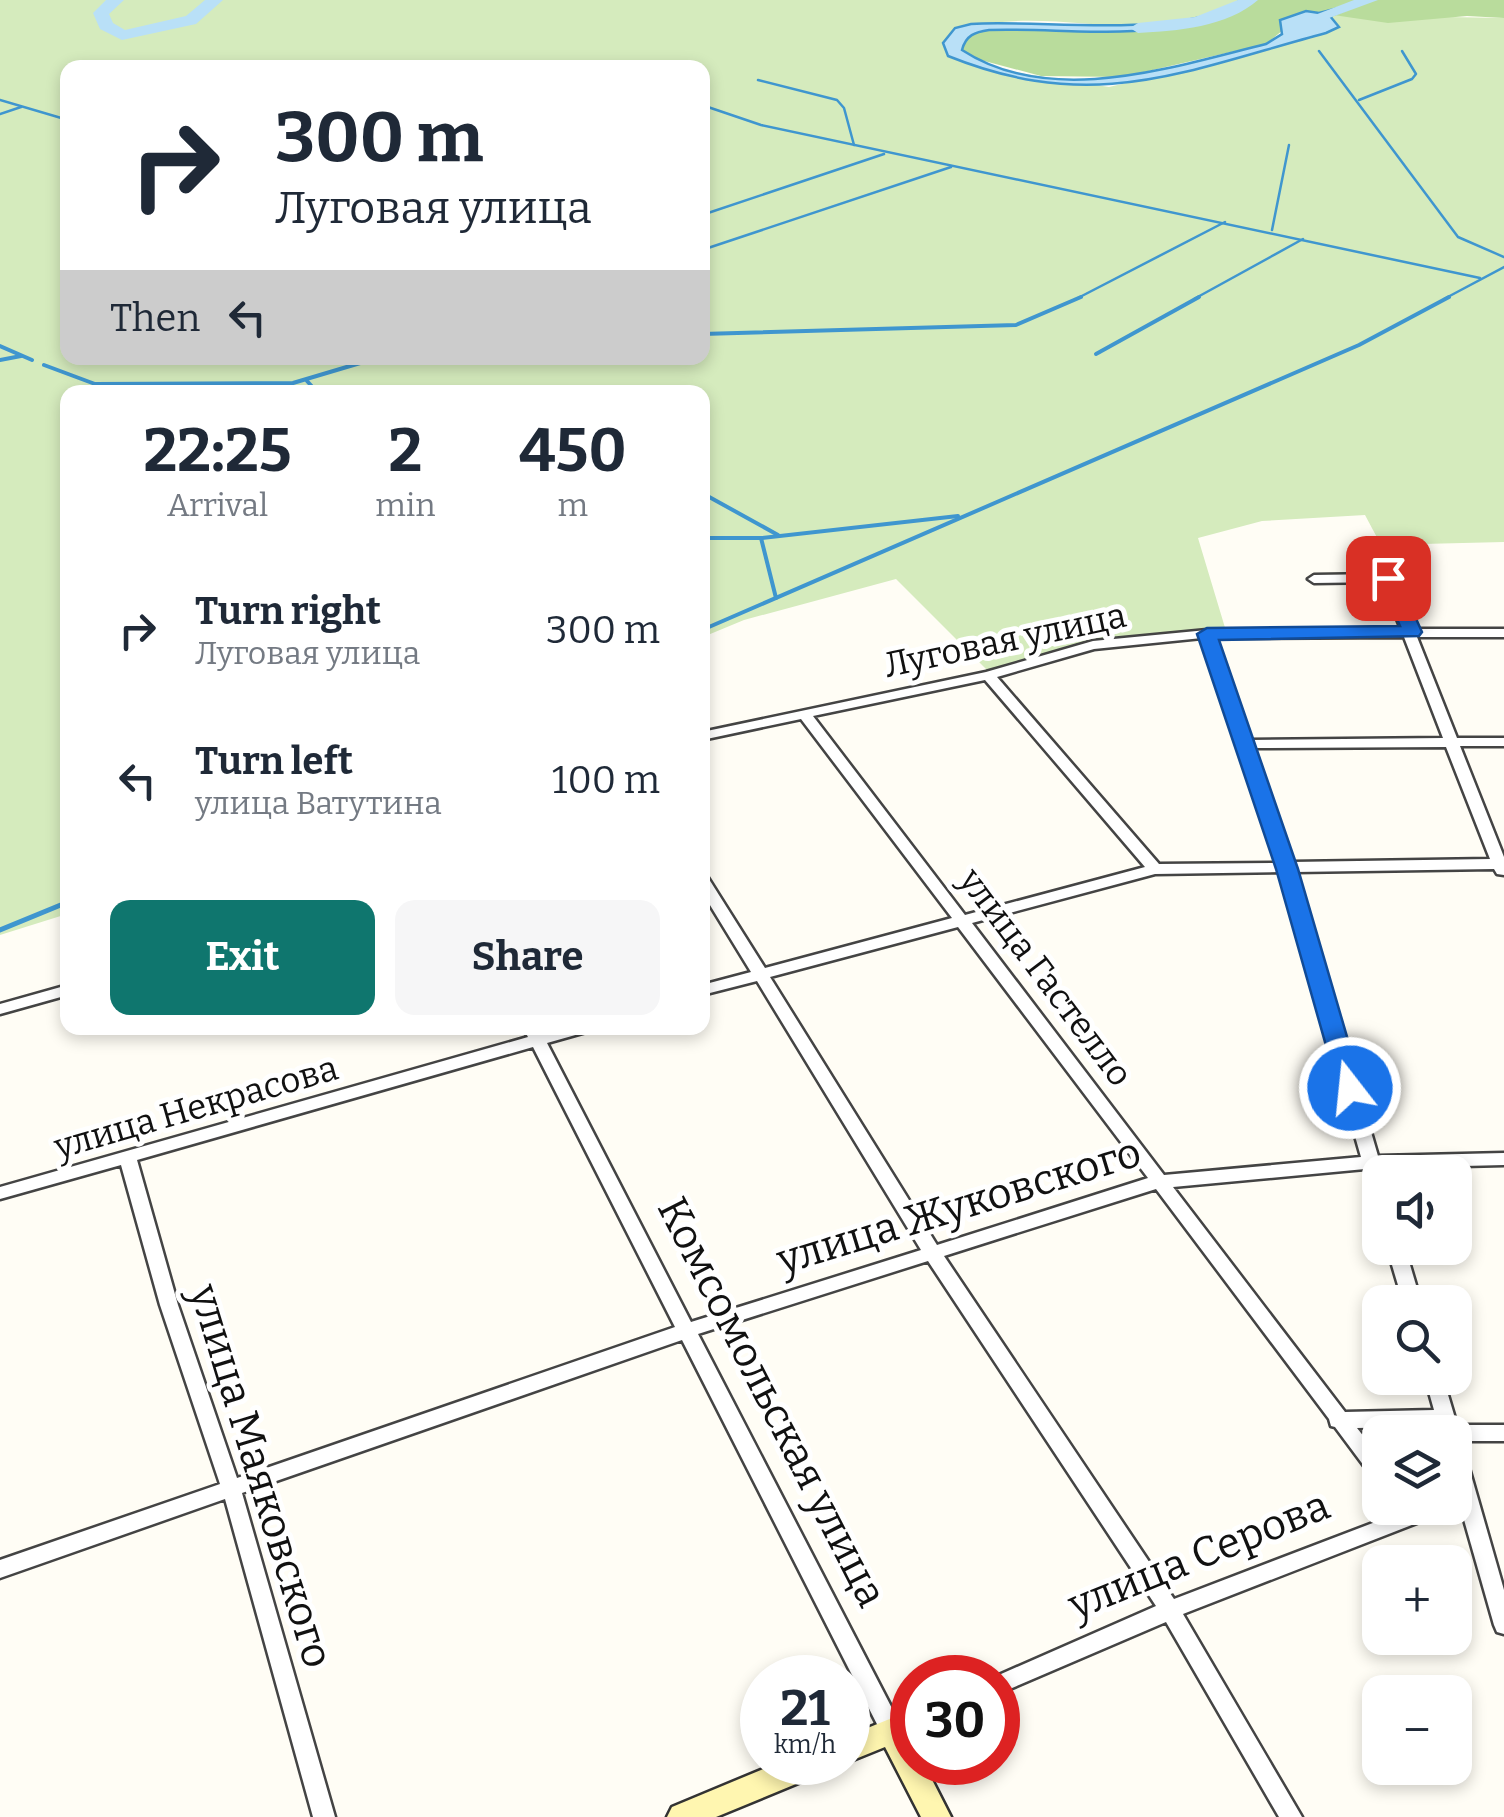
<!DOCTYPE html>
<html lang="en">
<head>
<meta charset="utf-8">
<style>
  :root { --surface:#fff; --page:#f6f6f7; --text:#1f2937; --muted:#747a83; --accent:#0f766e }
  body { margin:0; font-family:Bitter,serif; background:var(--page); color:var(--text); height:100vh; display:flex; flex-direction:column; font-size:38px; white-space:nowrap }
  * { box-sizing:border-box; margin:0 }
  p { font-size:32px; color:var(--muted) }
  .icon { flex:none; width:55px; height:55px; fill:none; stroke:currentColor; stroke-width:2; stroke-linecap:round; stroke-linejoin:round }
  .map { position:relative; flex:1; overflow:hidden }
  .side { position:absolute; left:60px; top:385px; width:650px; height:650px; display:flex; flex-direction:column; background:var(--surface); border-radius:20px; box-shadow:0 5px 15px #0003 }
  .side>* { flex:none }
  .banner { position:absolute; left:60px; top:60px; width:650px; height:305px; border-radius:20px; box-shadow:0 5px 15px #0003; background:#fff; color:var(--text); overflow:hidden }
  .tools { position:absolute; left:1362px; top:1155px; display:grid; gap:20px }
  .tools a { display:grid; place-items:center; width:110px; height:110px; border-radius:20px; background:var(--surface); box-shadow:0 5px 15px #0003; font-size:50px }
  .speed { position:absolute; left:740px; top:1655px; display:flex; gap:20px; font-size:50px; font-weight:700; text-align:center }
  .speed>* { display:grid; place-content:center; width:130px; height:130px; border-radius:50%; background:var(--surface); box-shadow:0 5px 15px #0003; line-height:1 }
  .speed small { font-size:25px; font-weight:400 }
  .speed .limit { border:15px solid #d22; background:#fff; color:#111 }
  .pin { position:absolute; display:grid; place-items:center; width:85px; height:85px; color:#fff; margin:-42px; border-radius:20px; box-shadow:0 5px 15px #0006 }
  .me { position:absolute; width:110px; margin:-55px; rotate:344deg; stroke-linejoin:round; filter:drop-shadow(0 0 8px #0008) }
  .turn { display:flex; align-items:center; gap:35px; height:210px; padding:0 50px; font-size:45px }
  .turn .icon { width:130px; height:130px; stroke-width:2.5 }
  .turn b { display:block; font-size:70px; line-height:85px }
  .then { display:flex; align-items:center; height:95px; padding:0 50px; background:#0003; gap:20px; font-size:38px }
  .eta { display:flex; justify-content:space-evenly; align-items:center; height:170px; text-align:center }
  .eta b { font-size:60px; font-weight:700; line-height:70px }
  .action { display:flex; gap:20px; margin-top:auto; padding:20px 50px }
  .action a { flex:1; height:115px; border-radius:20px; background:var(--accent); color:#fff; font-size:40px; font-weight:700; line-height:115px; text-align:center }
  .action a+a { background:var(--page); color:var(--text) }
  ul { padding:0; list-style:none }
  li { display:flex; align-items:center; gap:30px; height:150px; padding:0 50px }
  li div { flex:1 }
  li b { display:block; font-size:38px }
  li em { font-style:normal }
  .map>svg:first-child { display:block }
  .green { fill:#d5ebbd; fill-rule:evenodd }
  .forest { fill:#b9dc9c }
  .water { fill:#b9e0f7; stroke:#3f96cf; stroke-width:2.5 }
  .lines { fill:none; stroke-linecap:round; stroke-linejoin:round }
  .stream-far2 { stroke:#3f96cf; stroke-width:2.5 }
  .stream-far1 { stroke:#3f96cf; stroke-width:4 }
  .stream { stroke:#3f96cf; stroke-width:5 }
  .river { fill:#b9e0f7; fill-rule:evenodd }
  .minor-casing { stroke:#444; stroke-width:5 }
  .secondary-casing { stroke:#333; stroke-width:5 }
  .minor { fill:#fff; fill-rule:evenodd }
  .secondary { fill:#fff6b0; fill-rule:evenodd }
  .route { fill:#1a73e8; stroke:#114b97; stroke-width:2.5 }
  .labels { text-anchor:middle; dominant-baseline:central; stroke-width:10; stroke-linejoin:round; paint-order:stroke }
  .street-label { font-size:35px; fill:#111; stroke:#fff }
  .near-street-label { font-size:42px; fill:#111; stroke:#fff }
</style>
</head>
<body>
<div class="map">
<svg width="1504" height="1817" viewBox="0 0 1504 1817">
  <rect width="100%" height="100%" fill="#fffdf5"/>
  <!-- green -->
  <path class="green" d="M 0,0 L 1241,0 C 1175,48 1078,14 1002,22 C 983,24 961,36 943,43 L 974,66 L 1109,87 L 1261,52 L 1286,44 L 1333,15 L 1504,18 L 1504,542 L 1381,545 L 1365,515 L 1262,521 L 1198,538 L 1226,631 L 1090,642 L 989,672 L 896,579 L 744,620 L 703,637 L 702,392 L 68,392 L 67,914 L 0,935 ZM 68,68 L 702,68 L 702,358 L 68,358 Z"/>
  <!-- forest -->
  <path class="forest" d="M 1250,0 L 1504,0 L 1504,18 L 1467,16 L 1388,23 L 1306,11 L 1266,44 L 1122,77 L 1041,76 L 977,59 L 962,50 C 966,35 975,33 989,30 C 1075,27 1173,46 1250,0 Z"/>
  <!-- water -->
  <path class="water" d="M 1241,0 L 1250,0 C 1174,47 1074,27 989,30 C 975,32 966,35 962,50 C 1051,108 1172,67 1266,44 L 1282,34 L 1280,20 L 1306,11 L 1319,13 L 1370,0 L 1330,16 L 1339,27 L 1326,33 C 1184,71 1095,115 948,56 L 943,43 L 955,28 L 971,24 C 1044,19 1183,41 1241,0 Z"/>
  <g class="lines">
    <!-- stream-far2 -->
    <g class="stream-far2">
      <polyline points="1319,51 1458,237 1504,257"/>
      <polyline points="758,80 837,100 844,108 854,145"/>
      <polyline points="0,100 68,120"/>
      <polyline points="1359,100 1412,79 1416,74 1402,51"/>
      <polyline points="702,105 761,125 1480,278"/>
      <polyline points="0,114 21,107"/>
      <polyline points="702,215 884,154"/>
      <polyline points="1272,230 1289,145"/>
      <polyline points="702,250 951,167"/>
      <polyline points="1076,299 1225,222"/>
      <polyline points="1194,299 1303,239"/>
      <polyline points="1444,299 1504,267"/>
    </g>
    <!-- stream-far1 -->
    <g class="stream-far1">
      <polyline points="702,334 1016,325 1081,297"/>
      <polyline points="0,346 32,360"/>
      <polyline points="1096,354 1199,297"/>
      <polyline points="0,360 21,356"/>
      <polyline points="44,365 95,384 293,383 377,358"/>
      <polyline points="307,381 317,392"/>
      <polyline points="702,493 778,535"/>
      <polyline points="702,538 761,538 958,516"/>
      <polyline points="761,538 776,598"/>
      <polyline points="702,630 1359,345 1449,297"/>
    </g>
    <!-- stream -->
    <polyline class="stream" points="0,930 68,902"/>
    <!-- river -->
    <g class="river">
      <polygon points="106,0 124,0 109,14 113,23 125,30 186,16 205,0 223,0 196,24 122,40 100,29 93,13"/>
      <path d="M 1238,0 L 1258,0 C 1227,27 1177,31 1138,33 L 1130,28 L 1138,23 L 1195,17 Z"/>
      <polygon points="1354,0 1378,0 1321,21 1307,18"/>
    </g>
    <defs>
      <g id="minor">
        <path d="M 1377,548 L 1383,552 L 1414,629 L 1504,629 L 1504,637 L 1417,637 L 1457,738 L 1504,738 L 1504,746 L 1460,746 L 1504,857 L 1504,875 L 1497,874 L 1494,869 L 1295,872 L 1378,1156 L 1504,1153 L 1504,1165 L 1382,1168 L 1380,1198 L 1374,1197 L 1365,1169 L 1173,1187 L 1345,1412 L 1434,1410 L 1425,1378 L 1443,1378 L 1457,1425 L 1504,1425 L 1504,1441 L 1455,1441 L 1455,1432 L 1441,1432 L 1439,1426 L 1357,1428 L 1380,1457 L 1380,1480 L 1373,1478 L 1335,1427 L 1331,1426 L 1329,1419 L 1156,1189 L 944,1256 L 1174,1599 L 1412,1508 L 1443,1508 L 1440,1514 L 1183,1614 L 1302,1817 L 1279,1817 L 1166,1622 L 998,1694 L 998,1678 L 992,1678 L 1156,1606 L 928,1261 L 698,1334 L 897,1718 L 912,1712 L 912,1732 L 892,1741 L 884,1738 L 682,1340 L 242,1493 L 335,1817 L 313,1817 L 225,1499 L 0,1578 L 0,1560 L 220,1484 L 160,1305 L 121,1165 L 0,1199 L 0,1187 L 528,1037 L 523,1028 L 539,1028 L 542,1033 L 562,1028 L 588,1028 L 586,1032 L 547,1043 L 691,1322 L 921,1250 L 757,981 L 702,995 L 702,985 L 751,972 L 702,892 L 702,874 L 707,876 L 765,968 L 952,918 L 801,719 L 702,740 L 702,732 L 986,672 L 1093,641 L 1207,630 L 1401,629 L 1382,582 L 1314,583 L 1308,579 L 1314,575 L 1380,574 L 1371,552 ZM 1404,637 L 1443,738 L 1250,740 L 1215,638 ZM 1202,638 L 1277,863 L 1159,864 L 997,677 L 1094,649 ZM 985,680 L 1145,867 L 965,915 L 813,716 ZM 1446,747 L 1490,859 L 1292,862 L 1253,748 ZM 1280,872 L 1361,1157 L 1164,1175 L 972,923 L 1155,874 ZM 958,927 L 1148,1178 L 937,1245 L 770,977 ZM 533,1047 L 675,1327 L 237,1478 L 178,1305 L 137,1160 Z"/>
        <polygon points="68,985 68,995 0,1014 0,1004"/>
        <polygon points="1387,1248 1405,1248 1421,1302 1403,1302"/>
        <polygon points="1455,1446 1462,1448 1465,1454 1504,1590 1504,1634 1497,1632 1494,1625 1455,1488"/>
      </g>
      <g id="secondary">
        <polygon points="892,1718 902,1722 912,1742 912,1762 923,1762 951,1817 921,1817 885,1747 848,1762 848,1736"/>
        <polygon points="780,1762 829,1762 825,1772 716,1817 667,1817 672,1807"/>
      </g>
    </defs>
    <!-- minor casing -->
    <use href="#minor" class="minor-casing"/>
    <!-- secondary casing -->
    <use href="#secondary" class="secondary-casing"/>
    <!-- minor -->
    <use href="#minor" class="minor"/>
    <!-- secondary -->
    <use href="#secondary" class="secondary"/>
  </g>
  <!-- route -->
  <polygon class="route" points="1388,572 1398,578 1422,632 1419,636 1219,640 1298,869 1362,1088 1359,1095 1341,1095 1338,1088 1276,869 1197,634 1207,628 1400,626 1379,578"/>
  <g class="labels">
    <!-- street labels -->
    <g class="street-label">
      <text transform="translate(1005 640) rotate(-12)">Луговая улица</text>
      <text transform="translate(1046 977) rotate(53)">улица Гастелло</text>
      <text transform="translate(196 1107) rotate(-16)">улица Некрасова</text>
    </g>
    <!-- near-street labels -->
    <g class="near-street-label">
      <text transform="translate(959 1206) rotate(-17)">улица Жуковского</text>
      <text transform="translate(772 1402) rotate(63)">Комсомольская улица</text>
      <text transform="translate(261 1476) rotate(73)">улица Маяковского</text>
      <text transform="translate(1199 1555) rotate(-22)">улица Серова</text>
    </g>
  </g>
</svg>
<div class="tools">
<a><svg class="icon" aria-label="sound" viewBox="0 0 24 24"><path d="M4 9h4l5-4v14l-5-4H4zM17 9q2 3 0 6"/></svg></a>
<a><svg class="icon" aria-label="search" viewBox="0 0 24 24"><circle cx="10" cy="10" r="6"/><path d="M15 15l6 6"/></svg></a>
<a><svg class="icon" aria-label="layers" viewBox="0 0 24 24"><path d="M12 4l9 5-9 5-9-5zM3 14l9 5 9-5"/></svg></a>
<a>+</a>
<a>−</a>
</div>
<div class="speed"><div>21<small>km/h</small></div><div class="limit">30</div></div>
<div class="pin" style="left:1388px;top:578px;background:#d93025"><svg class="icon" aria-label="arrive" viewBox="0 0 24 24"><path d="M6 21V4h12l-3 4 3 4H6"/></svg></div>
<svg class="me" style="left:1350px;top:1088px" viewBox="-20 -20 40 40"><circle r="17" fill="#1a73e8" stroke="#fff" stroke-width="3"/><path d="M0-11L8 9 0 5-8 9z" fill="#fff"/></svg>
<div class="banner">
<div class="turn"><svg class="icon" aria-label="right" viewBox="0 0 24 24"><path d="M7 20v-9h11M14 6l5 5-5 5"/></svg><div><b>300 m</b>Луговая улица</div></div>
<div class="then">Then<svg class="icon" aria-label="left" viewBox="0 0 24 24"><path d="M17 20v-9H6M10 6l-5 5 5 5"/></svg></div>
</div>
<section class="side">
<div class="eta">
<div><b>22:25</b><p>Arrival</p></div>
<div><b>2</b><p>min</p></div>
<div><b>450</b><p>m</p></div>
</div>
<ul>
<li><svg class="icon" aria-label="right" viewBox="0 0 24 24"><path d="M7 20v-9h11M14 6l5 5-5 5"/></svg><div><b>Turn right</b><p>Луговая улица</p></div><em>300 m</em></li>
<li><svg class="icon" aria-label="left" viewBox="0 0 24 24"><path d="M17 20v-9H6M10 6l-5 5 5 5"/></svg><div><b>Turn left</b><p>улица Ватутина</p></div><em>100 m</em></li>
</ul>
<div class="action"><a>Exit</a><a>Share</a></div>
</section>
</div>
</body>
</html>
